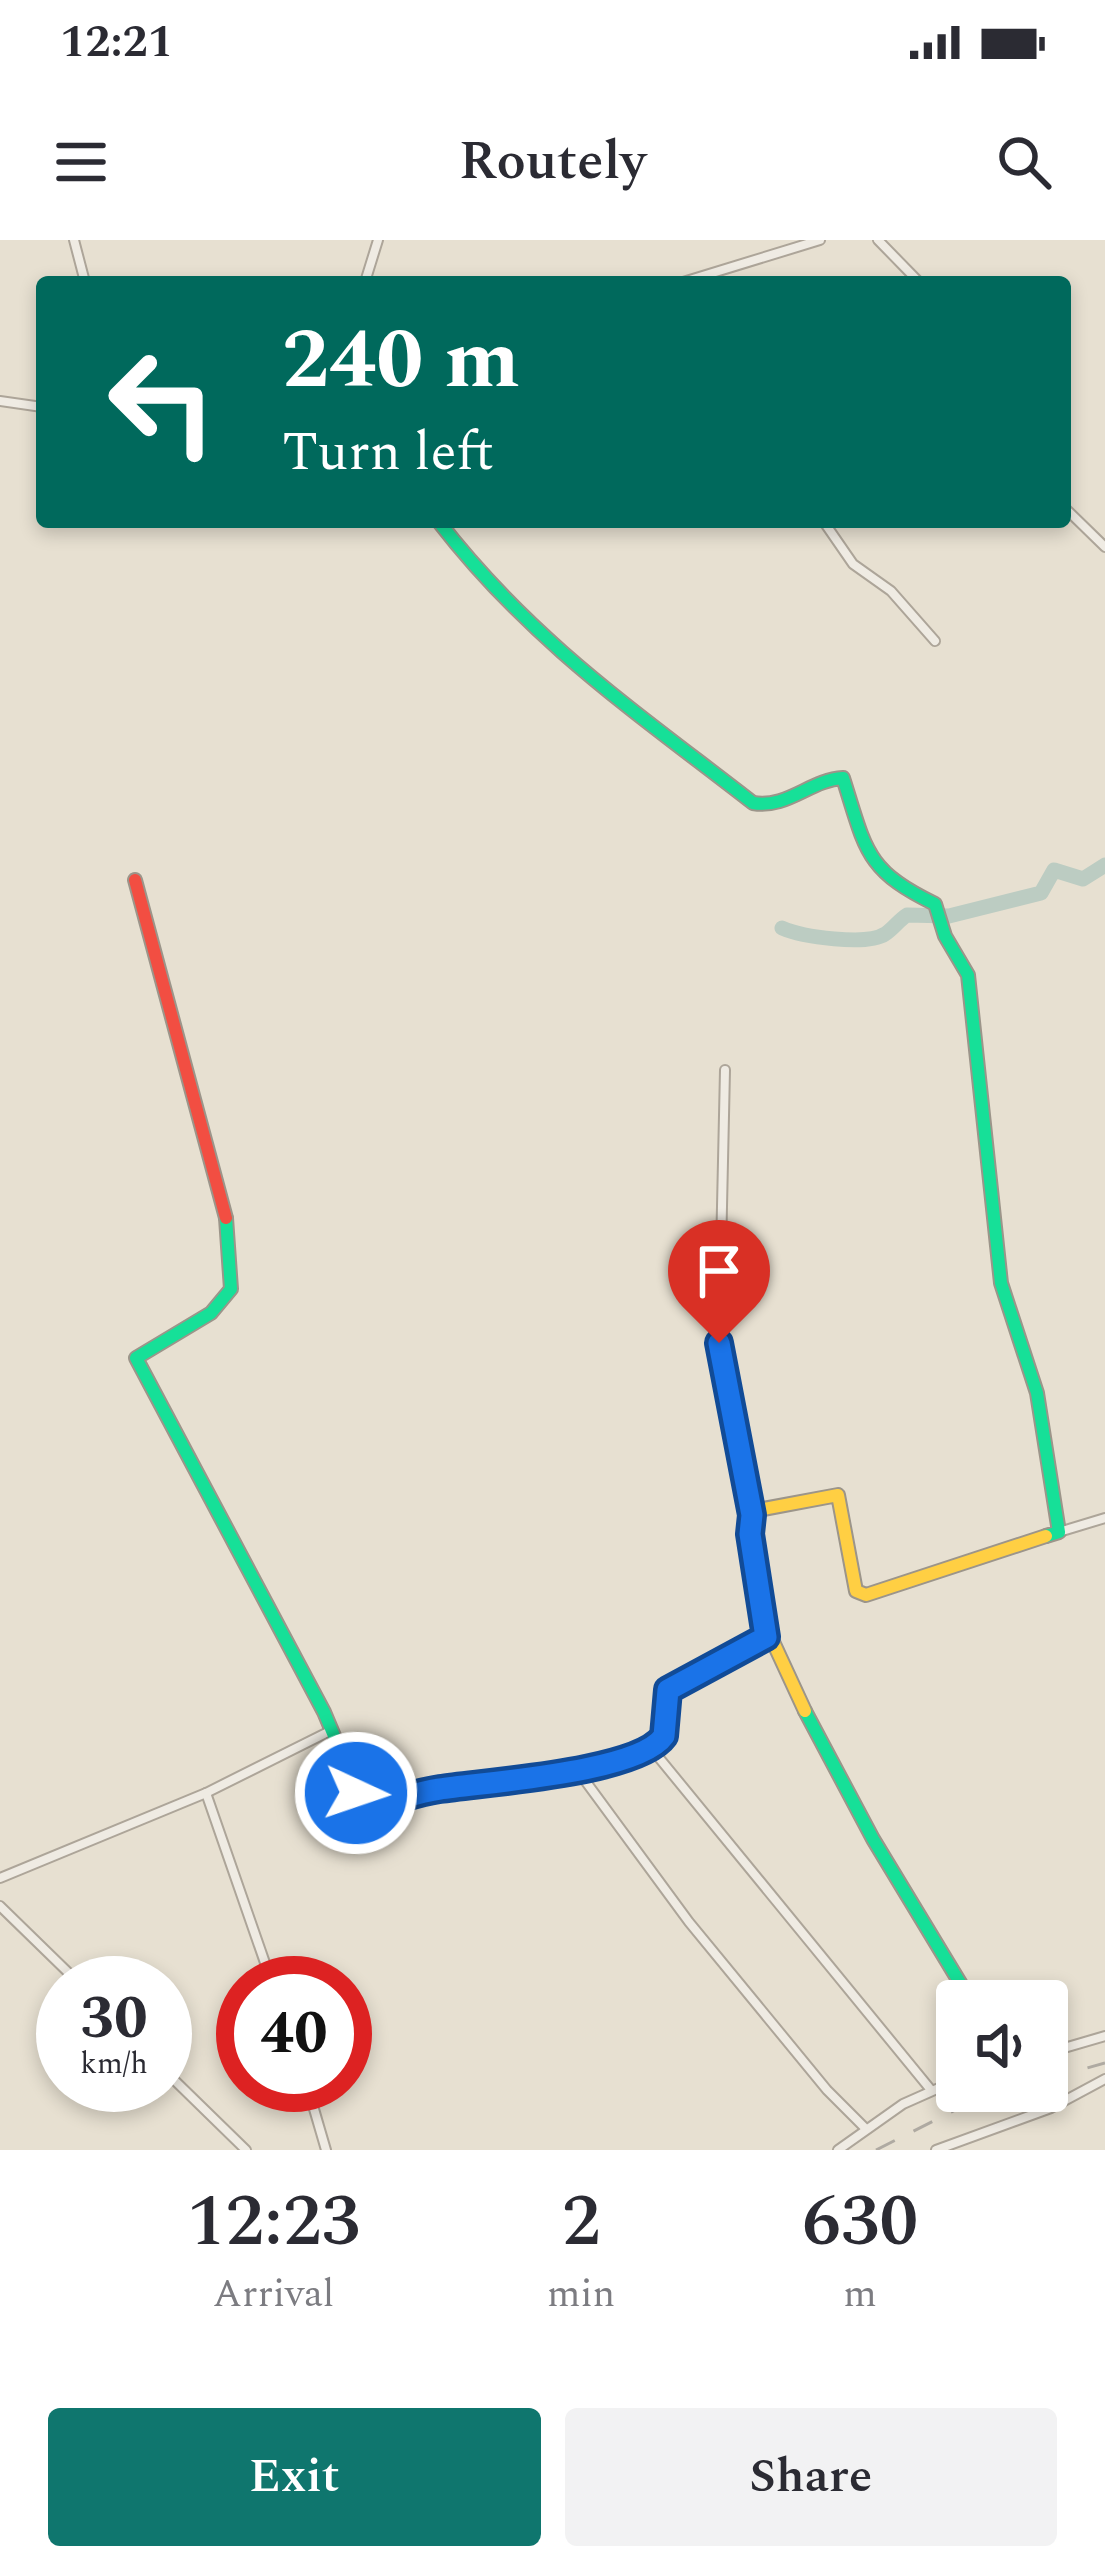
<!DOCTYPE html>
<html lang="en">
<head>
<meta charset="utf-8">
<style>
  :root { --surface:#fff; --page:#f2f2f3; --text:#2b2b33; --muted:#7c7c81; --accent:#0f766e }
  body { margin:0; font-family:Spectral,serif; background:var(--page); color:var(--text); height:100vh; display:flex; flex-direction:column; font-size:45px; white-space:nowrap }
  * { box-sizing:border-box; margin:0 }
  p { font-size:39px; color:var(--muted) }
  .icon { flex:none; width:66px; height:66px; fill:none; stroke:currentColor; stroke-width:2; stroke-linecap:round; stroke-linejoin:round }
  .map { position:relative; height:1910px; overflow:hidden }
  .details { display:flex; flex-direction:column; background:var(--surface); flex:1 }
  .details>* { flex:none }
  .top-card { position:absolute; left:36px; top:36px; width:1035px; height:252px; border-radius:12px; box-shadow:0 6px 18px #0003; background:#00695c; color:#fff; overflow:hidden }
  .buttons { position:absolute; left:936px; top:1740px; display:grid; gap:24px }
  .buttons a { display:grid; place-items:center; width:132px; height:132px; border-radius:12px; background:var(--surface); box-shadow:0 6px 18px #0003; font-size:60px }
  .speed { position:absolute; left:36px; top:1716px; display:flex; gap:24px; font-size:60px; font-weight:700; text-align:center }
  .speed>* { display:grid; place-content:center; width:156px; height:156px; border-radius:50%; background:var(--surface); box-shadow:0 6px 18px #0003; line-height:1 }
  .speed small { font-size:30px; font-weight:400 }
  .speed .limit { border:18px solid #d22; background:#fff; color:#111 }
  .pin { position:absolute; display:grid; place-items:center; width:102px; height:102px; color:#fff; margin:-123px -51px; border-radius:50% 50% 50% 0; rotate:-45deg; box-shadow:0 0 12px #0007 }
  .pin .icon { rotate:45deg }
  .me { position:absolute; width:132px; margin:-66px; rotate:93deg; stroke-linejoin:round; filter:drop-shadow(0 0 9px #0008) }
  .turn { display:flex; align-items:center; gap:42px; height:252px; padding:0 48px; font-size:54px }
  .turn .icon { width:156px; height:156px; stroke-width:2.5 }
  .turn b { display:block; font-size:84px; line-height:102px }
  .eta { display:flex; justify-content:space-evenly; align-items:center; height:204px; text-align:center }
  .eta b { font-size:72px; font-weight:600; line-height:84px }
  .action { display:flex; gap:24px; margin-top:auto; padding:24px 48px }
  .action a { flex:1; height:138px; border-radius:12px; background:var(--accent); color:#fff; font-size:48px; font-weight:600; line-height:138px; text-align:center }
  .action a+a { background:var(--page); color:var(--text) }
  .status { display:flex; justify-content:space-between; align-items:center; height:84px; padding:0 60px; background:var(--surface); direction:ltr }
  .status svg { height:33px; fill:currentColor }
  header { display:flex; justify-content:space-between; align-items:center; height:156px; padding:0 48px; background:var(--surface); font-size:54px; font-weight:600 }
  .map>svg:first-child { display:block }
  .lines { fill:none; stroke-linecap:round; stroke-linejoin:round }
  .river { stroke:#bcccc2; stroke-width:15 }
  .street-casing { stroke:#ada599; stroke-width:12 }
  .fast-casing { stroke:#9c958a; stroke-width:16 }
  .slow-casing { stroke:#9c958a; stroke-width:16 }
  .jam-casing { stroke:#9c958a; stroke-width:16 }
  .street { stroke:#efebe3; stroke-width:8 }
  .fast { stroke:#16e098; stroke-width:12 }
  .slow { stroke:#ffcf43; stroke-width:12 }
  .jam { stroke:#f24e42; stroke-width:12 }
  .rail { stroke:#afaaa2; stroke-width:3; stroke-dasharray:21 21; stroke-linecap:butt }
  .route-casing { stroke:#114b97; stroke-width:30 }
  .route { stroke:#1a73e8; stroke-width:21 }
</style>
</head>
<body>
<div class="status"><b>12:21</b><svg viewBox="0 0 49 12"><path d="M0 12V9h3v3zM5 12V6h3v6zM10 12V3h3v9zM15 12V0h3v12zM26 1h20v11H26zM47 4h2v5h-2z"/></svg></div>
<header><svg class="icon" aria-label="menu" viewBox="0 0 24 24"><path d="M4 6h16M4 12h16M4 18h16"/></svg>Routely<svg class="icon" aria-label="search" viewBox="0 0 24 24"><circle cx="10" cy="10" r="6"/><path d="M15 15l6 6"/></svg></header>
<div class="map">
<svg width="1105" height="1910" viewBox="0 0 1105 1910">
  <rect width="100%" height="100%" fill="#e7e0d1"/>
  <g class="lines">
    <!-- river -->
    <path class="river" d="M 782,688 C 802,697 867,706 885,694 C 893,689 899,680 907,675 L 949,676 L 1041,653 L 1054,630 L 1083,639 L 1105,625"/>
    <defs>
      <g id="street">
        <polyline points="74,0 85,42"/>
        <polyline points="878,0 919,42"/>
        <polyline points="365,42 378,0"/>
        <polyline points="683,42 820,0"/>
        <polyline points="0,161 42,167"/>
        <polyline points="1065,268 1105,307"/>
        <polyline points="824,282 853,324 891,351 935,401"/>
        <polyline points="725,830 719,1103 752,1275"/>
        <polyline points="1059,1292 1105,1278"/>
        <polyline points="651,1508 931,1850"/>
        <polyline points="578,1531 689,1682 827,1850 866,1889"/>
        <polyline points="206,1553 272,1743"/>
        <polyline points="0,1638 206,1553 332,1490"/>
        <polyline points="0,1666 79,1743"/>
        <polyline points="1047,1813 1105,1796"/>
        <polyline points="165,1831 246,1910"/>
        <polyline points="307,1845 326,1910"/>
        <polyline points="838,1910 903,1864 957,1840"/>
        <polyline points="936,1910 1051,1868 1105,1839"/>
      </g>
      <g id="fast">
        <path d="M 439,282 C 531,401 636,472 753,563 C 787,569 810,540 843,538 C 866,610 865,630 935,664 L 945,696 L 968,735 L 1001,1043 L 1037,1153 L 1059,1292 L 1046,1296"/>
        <polyline points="226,978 231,1049 211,1073 136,1118 324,1472 361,1560 401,1560"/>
        <polyline points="805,1471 873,1599 971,1761"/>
      </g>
      <g id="slow">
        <polyline points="805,1471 762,1378 749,1282 758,1270 838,1255 856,1351 866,1355 1046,1296"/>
        <path d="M 401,1560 C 467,1540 617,1543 663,1498 L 668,1450 L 766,1397"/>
      </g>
      <polyline id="jam" points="135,640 226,978"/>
    </defs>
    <!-- street casing -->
    <use href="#street" class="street-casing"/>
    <!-- fast casing -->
    <use href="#fast" class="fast-casing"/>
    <!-- slow casing -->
    <use href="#slow" class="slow-casing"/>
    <!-- jam casing -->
    <use href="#jam" class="jam-casing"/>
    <!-- street -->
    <use href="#street" class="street"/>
    <!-- fast -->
    <use href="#fast" class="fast"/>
    <!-- slow -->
    <use href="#slow" class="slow"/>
    <!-- jam -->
    <use href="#jam" class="jam"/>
    <!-- rail -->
    <g class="rail">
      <polyline points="1047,1839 1105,1823"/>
      <polyline points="876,1910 979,1858 1004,1851"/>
    </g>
  </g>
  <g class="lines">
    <defs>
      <path id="route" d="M 356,1553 L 376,1565 C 398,1560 418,1552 440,1549 C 485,1542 638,1533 664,1496 L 668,1450 L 766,1397 L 750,1294 L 752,1275 L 719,1103"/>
    </defs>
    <!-- route casing -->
    <use href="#route" class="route-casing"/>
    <!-- route -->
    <use href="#route" class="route"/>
  </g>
</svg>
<div class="buttons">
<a><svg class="icon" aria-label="sound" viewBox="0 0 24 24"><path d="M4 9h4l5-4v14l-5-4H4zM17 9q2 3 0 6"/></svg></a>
</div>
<div class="speed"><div>30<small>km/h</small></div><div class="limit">40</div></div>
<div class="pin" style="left:719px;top:1103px;background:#d93025"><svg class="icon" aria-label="arrive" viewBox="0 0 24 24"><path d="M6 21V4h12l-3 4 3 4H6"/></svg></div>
<svg class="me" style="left:356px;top:1553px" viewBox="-20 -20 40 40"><circle r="17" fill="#1a73e8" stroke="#fff" stroke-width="3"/><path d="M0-11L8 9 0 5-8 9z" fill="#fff"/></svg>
<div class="top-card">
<div class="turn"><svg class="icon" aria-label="left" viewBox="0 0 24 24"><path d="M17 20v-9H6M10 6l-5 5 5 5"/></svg><div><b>240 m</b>Turn left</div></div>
</div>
</div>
<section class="details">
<div class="eta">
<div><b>12:23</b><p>Arrival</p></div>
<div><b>2</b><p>min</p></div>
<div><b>630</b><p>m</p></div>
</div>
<div class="action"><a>Exit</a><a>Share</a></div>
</section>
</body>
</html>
